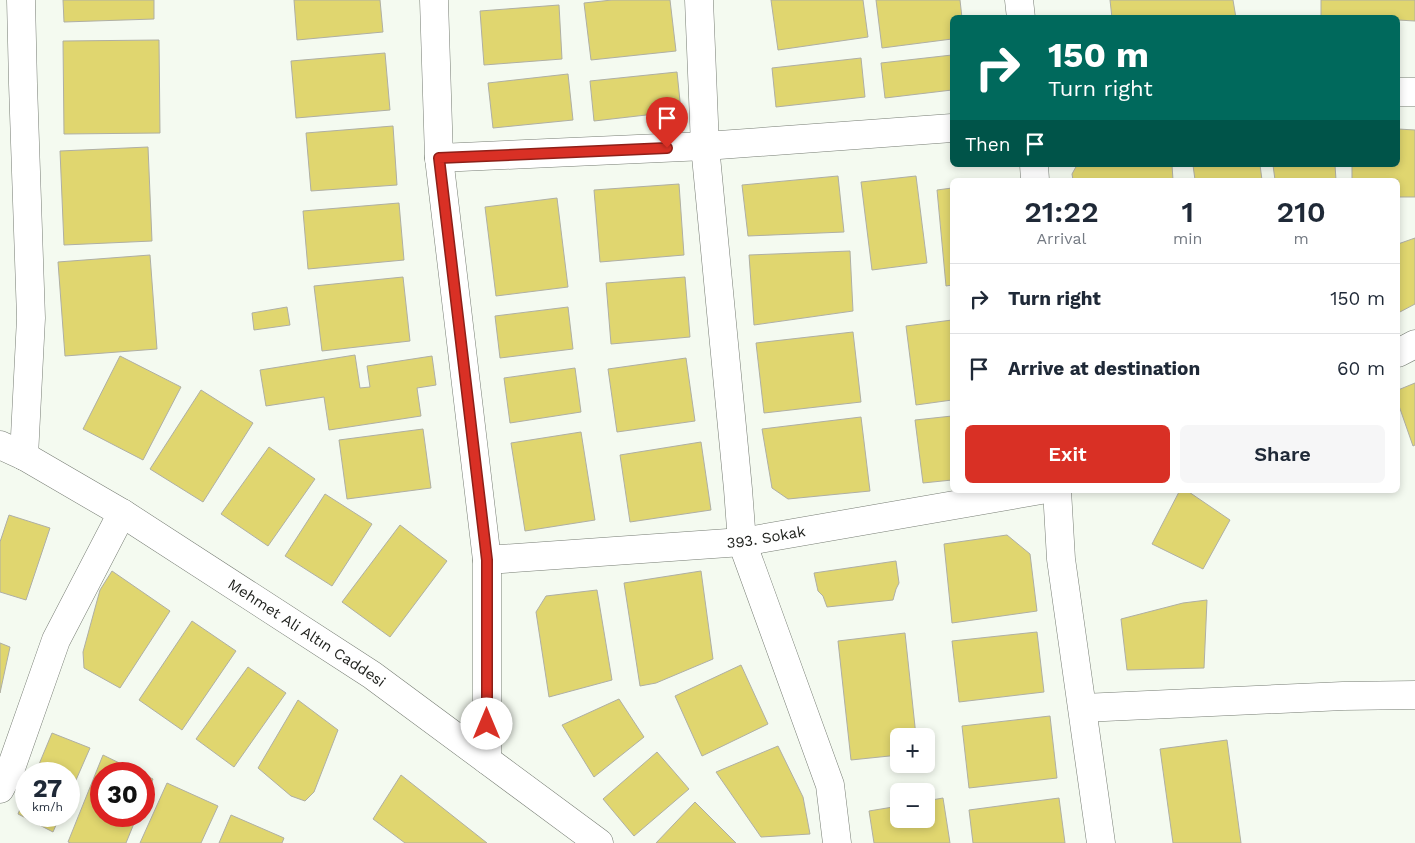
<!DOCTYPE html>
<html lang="en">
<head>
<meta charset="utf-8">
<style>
  :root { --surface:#fff; --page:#f6f6f7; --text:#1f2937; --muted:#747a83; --line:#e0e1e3; --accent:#d93025 }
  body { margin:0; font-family:"Work Sans",sans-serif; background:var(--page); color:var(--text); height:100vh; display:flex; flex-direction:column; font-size:19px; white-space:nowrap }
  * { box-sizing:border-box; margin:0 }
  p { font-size:16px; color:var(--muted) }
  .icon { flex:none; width:28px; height:28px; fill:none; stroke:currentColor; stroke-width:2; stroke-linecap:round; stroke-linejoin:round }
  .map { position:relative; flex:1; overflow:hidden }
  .sheet { position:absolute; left:950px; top:178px; width:450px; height:315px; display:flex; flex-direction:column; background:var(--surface); border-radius:8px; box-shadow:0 2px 8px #0003 }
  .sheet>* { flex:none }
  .banner { position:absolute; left:950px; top:15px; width:450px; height:152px; border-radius:8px; box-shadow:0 2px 8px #0003; background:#00695c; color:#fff; overflow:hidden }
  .fabs { position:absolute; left:890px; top:728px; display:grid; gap:10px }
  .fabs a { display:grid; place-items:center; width:45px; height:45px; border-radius:8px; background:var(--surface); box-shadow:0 2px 8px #0003; font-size:25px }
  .speed { position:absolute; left:15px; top:762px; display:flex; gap:10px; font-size:25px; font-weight:700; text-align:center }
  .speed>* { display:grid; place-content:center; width:65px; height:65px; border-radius:50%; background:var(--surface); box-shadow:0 2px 8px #0003; line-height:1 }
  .speed small { font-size:12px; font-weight:400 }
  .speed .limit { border:8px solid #d22; background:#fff; color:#111 }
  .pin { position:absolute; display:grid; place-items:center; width:42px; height:42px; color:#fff; margin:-51px -21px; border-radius:50% 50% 50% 0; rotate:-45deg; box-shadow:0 0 5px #0007 }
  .pin .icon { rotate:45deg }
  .me { position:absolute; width:55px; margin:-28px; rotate:0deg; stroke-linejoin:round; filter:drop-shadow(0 0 4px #0008) }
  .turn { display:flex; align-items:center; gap:18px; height:105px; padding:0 15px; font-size:22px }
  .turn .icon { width:65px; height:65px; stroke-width:2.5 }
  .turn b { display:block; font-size:35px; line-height:42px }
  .then { display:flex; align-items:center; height:48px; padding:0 15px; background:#0003; gap:10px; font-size:19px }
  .eta { display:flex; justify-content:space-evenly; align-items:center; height:85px; text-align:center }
  .eta b { font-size:30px; font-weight:600; line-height:35px }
  .primary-button { display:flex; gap:10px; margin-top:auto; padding:10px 15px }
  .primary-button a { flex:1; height:58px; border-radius:8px; background:var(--accent); color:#fff; font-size:20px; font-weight:600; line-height:58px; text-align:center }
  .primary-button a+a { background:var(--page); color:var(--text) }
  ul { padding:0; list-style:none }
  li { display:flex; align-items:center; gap:15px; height:70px; padding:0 15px; border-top:1px solid var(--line) }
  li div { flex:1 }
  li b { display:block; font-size:19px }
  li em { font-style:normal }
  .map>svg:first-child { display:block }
  .building { fill:#e0d66f; stroke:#afafa4 }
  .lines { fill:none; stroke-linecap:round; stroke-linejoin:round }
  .minor-casing { stroke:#777d74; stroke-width:29 }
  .tertiary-casing { stroke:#777d74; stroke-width:29 }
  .minor { stroke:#fff; stroke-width:28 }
  .tertiary { stroke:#fff; stroke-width:28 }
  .route-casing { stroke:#8d1f18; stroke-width:12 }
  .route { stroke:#d93025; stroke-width:9 }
  .labels { text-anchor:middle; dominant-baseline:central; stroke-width:5; stroke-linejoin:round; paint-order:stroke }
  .street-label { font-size:15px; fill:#20221e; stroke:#fff }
</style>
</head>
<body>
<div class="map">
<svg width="1415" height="843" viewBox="0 0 1415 843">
  <rect width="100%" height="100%" fill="#f4faf0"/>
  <!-- building -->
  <g class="building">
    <polygon points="63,0 154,0 154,19 64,22"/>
    <polygon points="294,0 380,0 383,32 297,40"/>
    <polygon points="612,0 670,0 676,51 591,60 584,3"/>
    <polygon points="771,0 863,0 868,37 778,50"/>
    <polygon points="876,0 960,0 962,18 952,18 952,39 882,48"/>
    <polygon points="1110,0 1233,0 1236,18 1112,18"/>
    <polygon points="1321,0 1415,0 1415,21 1398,20 1398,18 1321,18"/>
    <polygon points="559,5 562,59 484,65 480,11"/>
    <polygon points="159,40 160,133 64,134 63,41"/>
    <polygon points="385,53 390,110 296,118 291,61"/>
    <polygon points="952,55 952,90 885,98 881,63"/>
    <polygon points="861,58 865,97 776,107 772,68"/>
    <polygon points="677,72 681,111 594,121 590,81"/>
    <polygon points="568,74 573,120 493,128 488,83"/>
    <polygon points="393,126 397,185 311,191 306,133"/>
    <polygon points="1398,129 1415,130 1415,197 1398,197 1398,180 1352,180 1352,165 1398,165"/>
    <polygon points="148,147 152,241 64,245 60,151"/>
    <polygon points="1077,165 1172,165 1173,180 1073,180 1072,174"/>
    <polygon points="1193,165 1260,165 1262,180 1195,180"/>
    <polygon points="1273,165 1335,165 1336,180 1275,180"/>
    <polygon points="838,176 844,232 748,236 742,185"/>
    <polygon points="916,176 927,263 872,270 861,182"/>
    <polygon points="679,184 684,255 600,262 594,190"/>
    <polygon points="952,188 952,285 946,286 937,190"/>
    <polygon points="557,198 568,287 496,296 485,207"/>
    <polygon points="399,203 404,260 308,269 303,211"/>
    <polygon points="1415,238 1415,304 1398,313 1398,244"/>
    <polygon points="850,251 853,311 754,325 749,255"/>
    <polygon points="150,255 157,349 65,356 58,262"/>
    <polygon points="403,277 410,341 322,351 314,286"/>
    <polygon points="685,277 690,337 611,344 606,283"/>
    <polygon points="287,307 290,325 254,330 252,313"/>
    <polygon points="568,307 573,349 500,358 495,316"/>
    <polygon points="952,320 952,400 916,405 906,326"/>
    <polygon points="853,332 861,402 764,413 756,343"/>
    <polygon points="355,355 360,388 370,387 367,366 432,356 436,385 417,388 421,416 329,430 324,397 266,406 260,370"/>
    <polygon points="120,356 181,387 143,460 83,429"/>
    <polygon points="686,358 695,421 617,432 608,369"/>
    <polygon points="575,368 581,412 510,423 504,378"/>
    <polygon points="1415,383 1415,445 1413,446 1398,403 1398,390"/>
    <polygon points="201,390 253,423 203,502 150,469"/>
    <polygon points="952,416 952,480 923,483 915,420"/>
    <polygon points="861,417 870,491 788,499 772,488 762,429"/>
    <polygon points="423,429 431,488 347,499 339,440"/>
    <polygon points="581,432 595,520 525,531 511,443"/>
    <polygon points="701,442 711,510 630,522 620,455"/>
    <polygon points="269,447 315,479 268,546 221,514"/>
    <polygon points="1180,490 1186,490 1230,520 1203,569 1152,544"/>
    <polygon points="325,494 372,524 332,586 285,556"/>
    <polygon points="9,515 50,528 26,600 0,592 0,542"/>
    <polygon points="400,525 447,561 390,637 342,602"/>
    <polygon points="1007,535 1030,554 1037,611 952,623 944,544"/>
    <polygon points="896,561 899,583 896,589 893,600 827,607 823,596 818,591 814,573"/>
    <polygon points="112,571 170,611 120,688 84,668 83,652 100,590"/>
    <polygon points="701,571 713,659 656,683 640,686 624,583"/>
    <polygon points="597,590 612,680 549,697 536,612 546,596"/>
    <polygon points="1207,600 1204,668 1127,670 1121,619 1183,603"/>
    <polygon points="192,621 236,651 182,730 139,700"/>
    <polygon points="1037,632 1044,692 959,702 952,641"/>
    <polygon points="905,633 916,736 899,736 899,755 851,760 838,641"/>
    <polygon points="0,643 10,647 0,693"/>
    <polygon points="741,665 768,724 702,756 675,696"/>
    <polygon points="248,667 286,693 234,767 196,739"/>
    <polygon points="619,699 644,737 594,777 562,725"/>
    <polygon points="298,700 338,730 314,792 305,801 291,796 258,768"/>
    <polygon points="1050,716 1057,778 969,788 962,726"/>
    <polygon points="52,733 90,748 69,796 69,774 35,774"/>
    <polygon points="1227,740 1241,843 1173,843 1160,749"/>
    <polygon points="778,746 803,797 810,834 761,837 716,772"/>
    <polygon points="657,752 689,789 634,836 603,799"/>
    <polygon points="103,755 142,774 101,774 101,816 137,816 126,843 71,843 68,842"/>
    <polygon points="144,775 153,779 144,800"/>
    <polygon points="401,775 487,843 405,843 373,819"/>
    <polygon points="167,783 218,806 201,843 140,843"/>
    <polygon points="26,794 26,816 60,816 53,832 18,814"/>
    <polygon points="943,798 950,843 874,843 869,811 899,806 899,819 926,819 926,801"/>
    <polygon points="1059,798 1065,843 973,843 969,810"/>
    <polygon points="695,802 736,843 656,843"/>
    <polygon points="231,815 284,838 282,843 219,843"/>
  </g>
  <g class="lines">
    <defs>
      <g id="minor">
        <polyline points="21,0 23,84 31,318 24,456"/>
        <polyline points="434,0 439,158 487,560 487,760"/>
        <polyline points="699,0 705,146 738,489 742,542 830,785 837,843"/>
        <polyline points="1398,92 1415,92"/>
        <polyline points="439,158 705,146 952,128"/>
        <polyline points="1398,353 1415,344"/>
        <path id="s1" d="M 487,560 L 742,542 L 1041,490"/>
        <polyline points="1083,708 1343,696 1415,695"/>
        <polyline points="0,789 11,768 56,640 122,513"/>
      </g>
      <g id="tertiary">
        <polyline points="1019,0 1021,18"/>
        <polyline points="1034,165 1035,180"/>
        <path id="s2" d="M 0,445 L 24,456 L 122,513 L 372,675 L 599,843"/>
        <polyline points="1057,490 1061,559 1101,843"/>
      </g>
    </defs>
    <!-- minor casing -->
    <use href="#minor" class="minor-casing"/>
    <!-- tertiary casing -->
    <use href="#tertiary" class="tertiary-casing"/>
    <!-- minor -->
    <use href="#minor" class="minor"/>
    <!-- tertiary -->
    <use href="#tertiary" class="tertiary"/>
  </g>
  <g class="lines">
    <defs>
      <polyline id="route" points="487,724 487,560 439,158 667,148"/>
    </defs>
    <!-- route casing -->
    <use href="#route" class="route-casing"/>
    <!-- route -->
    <use href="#route" class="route"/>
  </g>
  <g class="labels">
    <!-- street labels -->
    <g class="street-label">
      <text stroke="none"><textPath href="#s1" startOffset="280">393. Sokak</textPath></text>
      <text stroke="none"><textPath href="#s2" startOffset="360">Mehmet Ali Altın Caddesi</textPath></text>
    </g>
  </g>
</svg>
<div class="fabs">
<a>+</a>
<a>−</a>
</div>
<div class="speed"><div>27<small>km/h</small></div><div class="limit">30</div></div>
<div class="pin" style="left:667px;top:148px;background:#d93025"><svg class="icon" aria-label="arrive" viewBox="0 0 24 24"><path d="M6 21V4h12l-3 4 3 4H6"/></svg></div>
<svg class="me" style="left:487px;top:724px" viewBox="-20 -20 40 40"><circle r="19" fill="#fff"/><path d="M0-13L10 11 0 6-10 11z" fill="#d93025"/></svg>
<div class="banner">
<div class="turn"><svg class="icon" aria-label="right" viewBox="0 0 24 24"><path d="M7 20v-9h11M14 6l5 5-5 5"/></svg><div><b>150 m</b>Turn right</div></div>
<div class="then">Then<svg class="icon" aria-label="arrive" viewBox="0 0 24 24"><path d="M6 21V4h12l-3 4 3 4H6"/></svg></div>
</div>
<section class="sheet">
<div class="eta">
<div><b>21:22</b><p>Arrival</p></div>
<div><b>1</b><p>min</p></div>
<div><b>210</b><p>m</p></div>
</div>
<ul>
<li><svg class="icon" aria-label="right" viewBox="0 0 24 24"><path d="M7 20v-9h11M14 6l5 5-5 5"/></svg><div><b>Turn right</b></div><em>150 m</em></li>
<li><svg class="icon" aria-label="arrive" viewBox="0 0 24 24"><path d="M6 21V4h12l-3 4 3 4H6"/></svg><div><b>Arrive at destination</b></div><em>60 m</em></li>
</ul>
<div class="primary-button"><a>Exit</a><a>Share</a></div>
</section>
</div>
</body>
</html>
